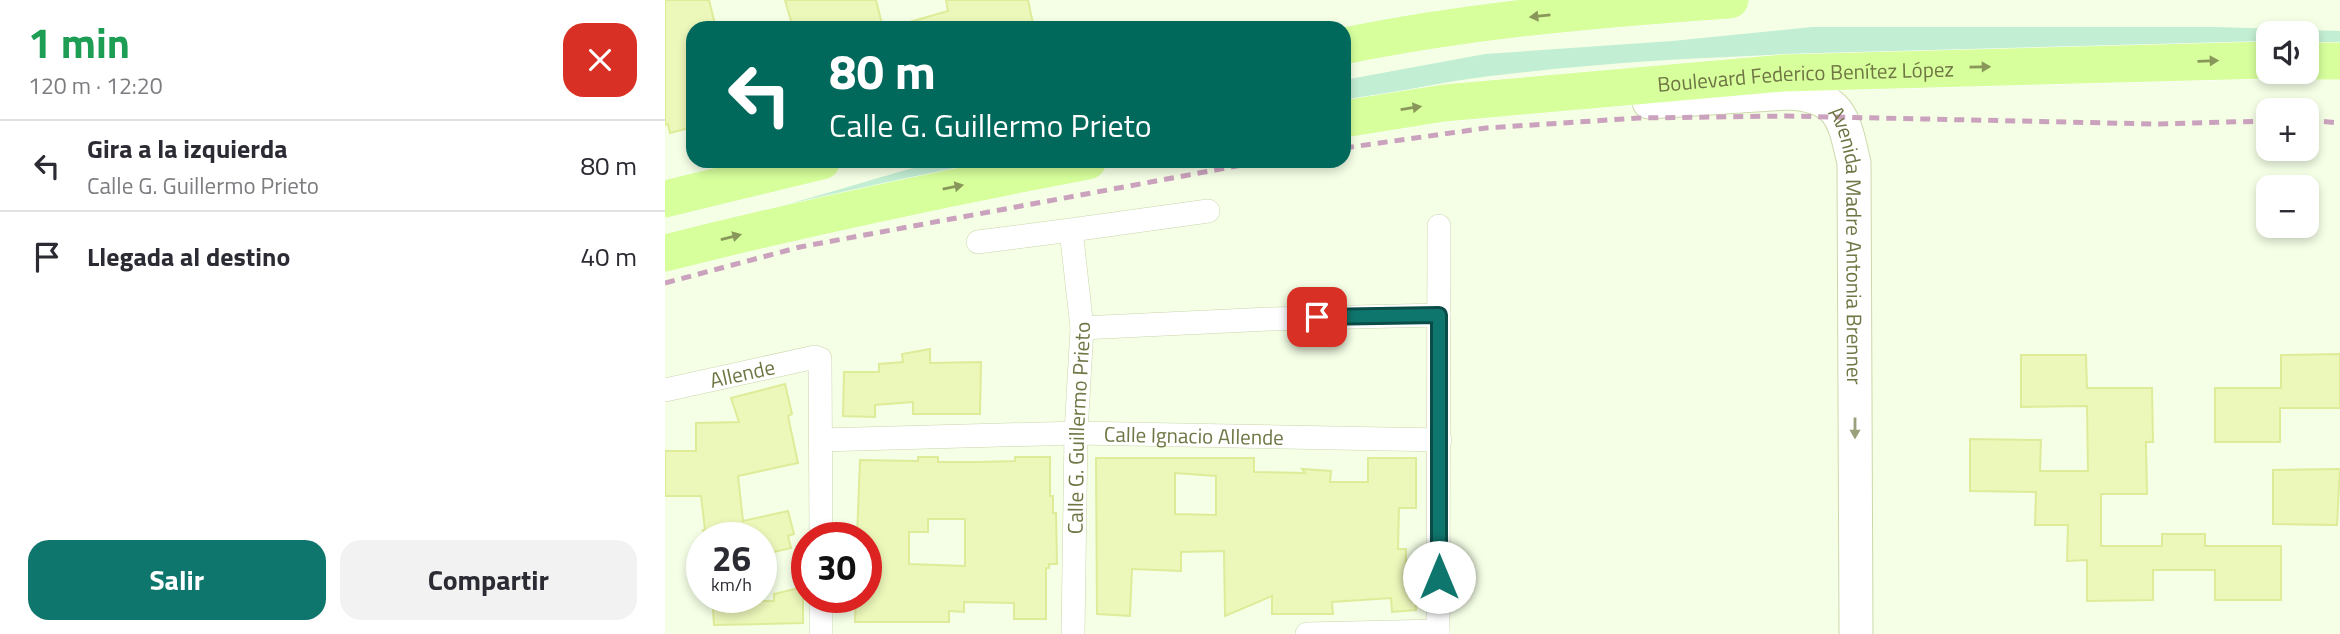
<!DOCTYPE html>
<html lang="es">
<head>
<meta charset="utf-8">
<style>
  :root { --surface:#fff; --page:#f2f2f3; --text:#2b2b33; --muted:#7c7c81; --line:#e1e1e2; --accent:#0f766e }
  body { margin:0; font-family:"Titillium Web",sans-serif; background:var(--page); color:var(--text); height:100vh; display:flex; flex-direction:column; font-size:26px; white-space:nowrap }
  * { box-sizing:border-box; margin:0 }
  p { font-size:23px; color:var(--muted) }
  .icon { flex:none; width:38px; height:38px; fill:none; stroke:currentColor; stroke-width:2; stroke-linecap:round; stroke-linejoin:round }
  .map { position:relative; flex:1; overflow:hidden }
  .side { display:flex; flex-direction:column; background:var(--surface); width:665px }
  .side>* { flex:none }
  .guide { position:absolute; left:21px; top:21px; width:665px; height:147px; border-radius:21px; box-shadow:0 4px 10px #0003; background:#00695c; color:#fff; overflow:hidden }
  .buttons { position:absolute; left:1591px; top:21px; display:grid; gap:14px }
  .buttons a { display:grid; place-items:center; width:63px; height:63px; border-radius:14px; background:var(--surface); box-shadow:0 4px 10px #0003; font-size:35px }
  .speed { position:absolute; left:21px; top:522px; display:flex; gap:14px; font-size:35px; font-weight:700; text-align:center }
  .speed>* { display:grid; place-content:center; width:91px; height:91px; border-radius:50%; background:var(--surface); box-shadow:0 4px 10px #0003; line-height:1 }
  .speed small { font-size:18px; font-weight:400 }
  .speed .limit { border:10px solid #d22; background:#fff; color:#111 }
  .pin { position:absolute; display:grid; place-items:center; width:60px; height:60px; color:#fff; margin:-30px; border-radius:14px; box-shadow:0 4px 10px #0006 }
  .me { position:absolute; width:77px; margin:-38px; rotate:0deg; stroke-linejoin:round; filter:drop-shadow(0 0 5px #0008) }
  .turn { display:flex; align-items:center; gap:24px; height:147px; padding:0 28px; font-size:32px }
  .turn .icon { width:91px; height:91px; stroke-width:2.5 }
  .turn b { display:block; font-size:49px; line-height:60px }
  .round { display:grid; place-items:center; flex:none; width:74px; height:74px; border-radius:21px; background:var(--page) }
  .overview { display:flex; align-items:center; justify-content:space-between; height:119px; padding:0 28px }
  h1 { font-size:42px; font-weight:700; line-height:52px; color:#1e9e55 }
  .cta { display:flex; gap:14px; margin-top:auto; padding:14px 28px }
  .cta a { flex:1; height:80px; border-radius:21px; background:var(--accent); color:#fff; font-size:28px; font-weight:700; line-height:80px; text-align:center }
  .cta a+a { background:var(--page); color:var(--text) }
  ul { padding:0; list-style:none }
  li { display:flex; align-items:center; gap:21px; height:91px; padding:0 28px; border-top:2px solid var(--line) }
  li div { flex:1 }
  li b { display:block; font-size:26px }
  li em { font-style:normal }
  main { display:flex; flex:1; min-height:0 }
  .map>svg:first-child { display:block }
  .green { fill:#c2eed3 }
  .building { fill:#ecf7ba; stroke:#deec99; stroke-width:2; fill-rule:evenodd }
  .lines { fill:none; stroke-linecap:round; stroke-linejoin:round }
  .street-casing { stroke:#cbd5ad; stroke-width:24 }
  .secondary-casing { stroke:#cdd8a9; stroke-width:35 }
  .primary-casing { stroke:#fff; stroke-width:38 }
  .street { stroke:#fff; stroke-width:23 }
  .secondary { stroke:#fff; stroke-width:33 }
  .primary { stroke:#d7ff9c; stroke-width:37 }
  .rail { stroke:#caa2bd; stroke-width:5; stroke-dasharray:10 7; stroke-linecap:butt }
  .oneway { fill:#89985a }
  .oneway2 { fill:#9a9f7c }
  .route-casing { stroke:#0a4d48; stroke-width:18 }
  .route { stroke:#0f766e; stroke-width:12 }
  .labels { text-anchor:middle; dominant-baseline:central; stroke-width:5; stroke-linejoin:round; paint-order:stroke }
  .street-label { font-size:21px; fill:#6f7644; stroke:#f9ffee }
</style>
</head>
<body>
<main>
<section class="side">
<div class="overview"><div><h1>1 min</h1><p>120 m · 12:20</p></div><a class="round" style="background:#d93025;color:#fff"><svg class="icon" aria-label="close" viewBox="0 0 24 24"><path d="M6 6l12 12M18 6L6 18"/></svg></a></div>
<ul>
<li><svg class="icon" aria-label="left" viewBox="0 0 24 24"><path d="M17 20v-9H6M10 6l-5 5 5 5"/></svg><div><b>Gira a la izquierda</b><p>Calle G. Guillermo Prieto</p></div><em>80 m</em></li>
<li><svg class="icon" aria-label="arrive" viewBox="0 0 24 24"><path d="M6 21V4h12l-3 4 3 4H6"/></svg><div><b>Llegada al destino</b></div><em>40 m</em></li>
</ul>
<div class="cta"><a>Salir</a><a>Compartir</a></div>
</section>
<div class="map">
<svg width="1675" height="634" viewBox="0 0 1675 634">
  <rect width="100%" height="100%" fill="#f5ffe6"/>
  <!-- green -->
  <g class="green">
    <path d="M 1147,27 L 1551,27 L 1675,31 L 1675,54 L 1642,53 L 1642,33 L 1603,33 L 1603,52 C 1343,52 1083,45 825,76 C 776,82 727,93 679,103 L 679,80 L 820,54 L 1007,41 Z"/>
    <path d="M 274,161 L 350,161 L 105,209 C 162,194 217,176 274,161 Z"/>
  </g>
  <!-- building -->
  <g class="building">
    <polygon points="0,0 44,0 51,28 28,28 28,127 5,133 3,124 0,125"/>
    <polygon points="120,0 211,0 218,28 128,28"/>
    <polygon points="281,0 363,0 369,28 241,28 241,23 283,11"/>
    <polygon points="265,349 265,363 316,362 315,414 248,414 248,402 210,405 210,417 178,416 179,372 214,372 214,364 238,362 237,354"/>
    <polygon points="1675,354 1675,408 1615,408 1615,442 1550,442 1550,388 1616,388 1616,355"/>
    <polygon points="1356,355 1421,355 1422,388 1487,388 1488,442 1481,442 1482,494 1436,494 1436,546 1497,546 1497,534 1540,534 1540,546 1616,546 1616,600 1550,600 1550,570 1488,570 1488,600 1422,601 1422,560 1402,561 1403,525 1370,525 1371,492 1305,491 1305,439 1376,440 1375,471 1423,471 1422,406 1356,407"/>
    <polygon points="120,384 127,414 123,416 133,463 73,476 78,521 123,511 129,534 123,536 126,548 96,555 96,537 38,537 38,530 40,530 36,496 0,496 0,451 31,451 31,423 74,422 66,398"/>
    <path d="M 253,457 L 273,457 L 273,462 L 312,462 L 350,461 L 350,457 L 385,457 L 385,496 L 388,496 L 388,513 L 391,513 L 392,564 L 384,564 L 384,568 L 381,568 L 381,619 L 349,619 L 349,603 L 299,602 L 299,612 L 284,611 L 284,622 L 190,622 L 191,597 L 201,597 L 201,537 L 192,537 L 195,460 L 253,461 ZM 263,519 L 300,519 L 300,566 L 244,564 L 244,532 L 263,532 Z"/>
    <path d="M 431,458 L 589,458 L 589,472 L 640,473 L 637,469 L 666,471 L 665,482 L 703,482 L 703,458 L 751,458 L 751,508 L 734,508 L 733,549 L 741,549 L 741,590 L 751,591 L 751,610 L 727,612 L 726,598 L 667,602 L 668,614 L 607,614 L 607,596 L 560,616 L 559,551 L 516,552 L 516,571 L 467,569 L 465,616 L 432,614 ZM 510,473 L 551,476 L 551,515 L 510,514 Z"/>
    <polygon points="1675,469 1672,525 1608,524 1608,470"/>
    <polygon points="138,587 138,623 49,625 48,609 83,601 109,601 109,594"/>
  </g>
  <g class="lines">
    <defs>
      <g id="street">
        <polyline points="313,242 406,230"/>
        <polyline points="417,328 604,319 774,315"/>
        <path id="s1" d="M 0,390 L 150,357 L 155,359 L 156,537"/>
        <path id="s2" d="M 156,440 L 411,433 L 775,440"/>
        <polyline points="156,634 156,597"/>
        <path id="s3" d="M 408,634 L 411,433 L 417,328 L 406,230 L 543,211"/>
        <polyline points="642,634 773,631"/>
        <polyline points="773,634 774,226"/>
      </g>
      <g id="secondary">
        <path id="s4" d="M 984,102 L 1124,93 C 1176,96 1179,119 1189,163 L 1191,634"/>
      </g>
      <g id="primary">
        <path d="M 679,46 C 806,20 935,9 1065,0"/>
        <polyline points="1642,61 1675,61"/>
        <path id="s5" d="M 679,119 L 779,103 L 1118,73 L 1603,60"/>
        <polyline points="0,199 157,161"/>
        <path d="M 0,253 C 140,218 281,188 423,161"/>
      </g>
    </defs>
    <!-- street casing -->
    <use href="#street" class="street-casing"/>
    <!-- secondary casing -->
    <use href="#secondary" class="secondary-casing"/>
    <!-- primary casing -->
    <use href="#primary" class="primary-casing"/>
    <!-- street -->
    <use href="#street" class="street"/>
    <!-- secondary -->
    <use href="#secondary" class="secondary"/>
    <!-- primary -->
    <use href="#primary" class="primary"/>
    <!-- rail -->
    <g class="rail">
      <polyline points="1642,120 1675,123"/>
      <polyline points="679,148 821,128 974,118 1122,116 1490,124 1603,121"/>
      <polyline points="0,283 135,247 599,161"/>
    </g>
  </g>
  <!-- one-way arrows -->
  <defs><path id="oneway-solid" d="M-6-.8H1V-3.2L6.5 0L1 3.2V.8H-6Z" transform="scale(1.75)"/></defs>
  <g class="oneway">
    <use href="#oneway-solid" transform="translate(875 16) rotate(174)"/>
    <use href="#oneway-solid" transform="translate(1543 61) rotate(-2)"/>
    <use href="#oneway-solid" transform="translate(1315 67) rotate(-1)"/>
    <use href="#oneway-solid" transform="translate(746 108) rotate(-9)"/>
    <use href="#oneway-solid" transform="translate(288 187) rotate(-11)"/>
    <use href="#oneway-solid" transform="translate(66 237) rotate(-14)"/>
  </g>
  <use class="oneway2" href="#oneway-solid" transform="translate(1190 428) rotate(90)"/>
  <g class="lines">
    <defs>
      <polyline id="route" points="652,317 774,315 774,577"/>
    </defs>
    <!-- route casing -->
    <use href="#route" class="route-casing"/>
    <!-- route -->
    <use href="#route" class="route"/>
  </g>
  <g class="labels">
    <!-- street labels -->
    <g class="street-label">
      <text stroke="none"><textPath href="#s5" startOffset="464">Boulevard Federico Benítez López</textPath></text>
      <text stroke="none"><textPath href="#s4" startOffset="329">Avenida Madre Antonia Brenner</textPath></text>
      <text stroke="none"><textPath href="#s1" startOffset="79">Allende</textPath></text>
      <text stroke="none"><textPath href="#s2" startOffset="373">Calle Ignacio Allende</textPath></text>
      <text stroke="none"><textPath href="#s3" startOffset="206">Calle G. Guillermo Prieto</textPath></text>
    </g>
  </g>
</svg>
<div class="buttons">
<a><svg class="icon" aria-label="sound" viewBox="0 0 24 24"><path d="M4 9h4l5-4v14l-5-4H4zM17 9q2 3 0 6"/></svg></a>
<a>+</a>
<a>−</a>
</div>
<div class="speed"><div>26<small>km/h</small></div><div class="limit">30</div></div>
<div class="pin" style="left:652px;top:317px;background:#d93025"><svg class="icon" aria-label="arrive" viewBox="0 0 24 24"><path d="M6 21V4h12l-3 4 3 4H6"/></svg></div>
<svg class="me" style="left:774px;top:577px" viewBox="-20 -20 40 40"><circle r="19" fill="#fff"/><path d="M0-13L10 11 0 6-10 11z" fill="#0f766e"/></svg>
<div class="guide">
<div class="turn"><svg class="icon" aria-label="left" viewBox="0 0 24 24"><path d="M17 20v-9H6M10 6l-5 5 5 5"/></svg><div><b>80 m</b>Calle G. Guillermo Prieto</div></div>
</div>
</div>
</main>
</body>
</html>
